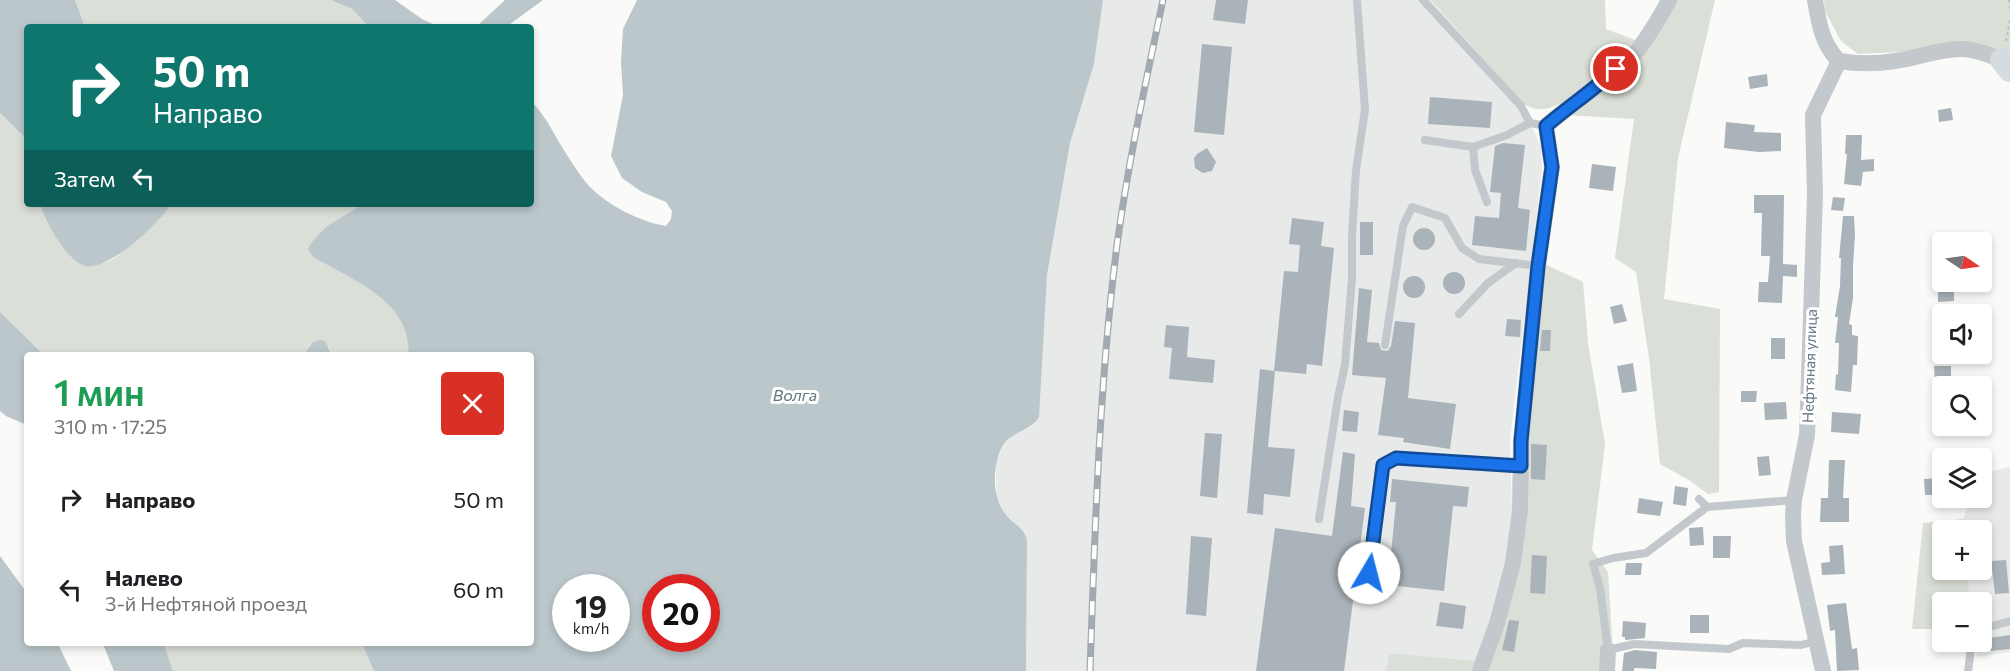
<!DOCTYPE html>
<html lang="ru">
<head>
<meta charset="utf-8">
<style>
  :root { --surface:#fff; --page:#f2f2f2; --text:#202124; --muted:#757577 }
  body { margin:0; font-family:Commissioner,sans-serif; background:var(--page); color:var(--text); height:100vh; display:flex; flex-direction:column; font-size:22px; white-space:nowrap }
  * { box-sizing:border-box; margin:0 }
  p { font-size:20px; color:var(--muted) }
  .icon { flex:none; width:33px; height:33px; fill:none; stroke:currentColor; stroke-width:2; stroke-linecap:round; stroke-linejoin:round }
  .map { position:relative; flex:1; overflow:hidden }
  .details { position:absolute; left:24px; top:352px; width:510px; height:294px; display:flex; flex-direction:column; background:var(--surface); border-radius:6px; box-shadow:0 3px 9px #0003 }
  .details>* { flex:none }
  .banner { position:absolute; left:24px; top:24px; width:510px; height:183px; border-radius:6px; box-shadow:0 3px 9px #0003; background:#0f766e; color:#fff; overflow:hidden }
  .needle { width:39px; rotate:103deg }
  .fabs { position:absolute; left:1932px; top:232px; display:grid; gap:12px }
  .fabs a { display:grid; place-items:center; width:60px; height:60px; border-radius:6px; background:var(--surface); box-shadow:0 3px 9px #0003; font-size:30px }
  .speed { position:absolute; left:552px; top:574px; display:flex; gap:12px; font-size:30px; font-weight:700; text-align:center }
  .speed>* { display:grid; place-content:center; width:78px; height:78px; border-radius:50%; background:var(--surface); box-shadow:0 3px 9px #0003; line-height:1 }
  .speed small { font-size:15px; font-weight:400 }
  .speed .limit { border:9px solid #d22; background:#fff; color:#111 }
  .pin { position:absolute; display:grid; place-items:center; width:51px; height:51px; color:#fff; margin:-26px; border:3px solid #fff; border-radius:50%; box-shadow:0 2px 6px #0007 }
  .me { position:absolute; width:66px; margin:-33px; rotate:8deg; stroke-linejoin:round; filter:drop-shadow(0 0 4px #0008) }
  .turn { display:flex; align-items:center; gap:21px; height:126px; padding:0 30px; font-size:27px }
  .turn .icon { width:78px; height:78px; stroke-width:2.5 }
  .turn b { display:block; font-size:42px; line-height:51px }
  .then { display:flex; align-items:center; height:57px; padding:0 30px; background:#0003; gap:12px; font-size:22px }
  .round { display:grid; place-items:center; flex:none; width:63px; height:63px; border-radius:6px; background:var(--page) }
  .overview { display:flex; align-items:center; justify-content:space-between; height:102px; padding:0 30px }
  h1 { font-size:36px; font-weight:600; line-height:45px; color:#1e9e55 }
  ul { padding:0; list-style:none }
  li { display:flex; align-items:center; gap:18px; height:90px; padding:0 30px }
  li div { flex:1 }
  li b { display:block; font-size:22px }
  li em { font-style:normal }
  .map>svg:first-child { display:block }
  .built { fill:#e8e9e9 }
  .green { fill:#dadfd7 }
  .water { fill:#bbc7cb; fill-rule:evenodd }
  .building { fill:#aab3b9 }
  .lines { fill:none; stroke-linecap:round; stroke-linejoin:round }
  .path { stroke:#bbbfc2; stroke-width:2; stroke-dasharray:3 3; stroke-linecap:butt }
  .lane { stroke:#c3c8cc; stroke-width:8 }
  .street { stroke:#c3c8cc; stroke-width:16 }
  .secondary { stroke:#d6dbdf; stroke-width:24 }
  .rail-casing { stroke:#a2aab0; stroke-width:7 }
  .rail { stroke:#fff; stroke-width:4.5; stroke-dasharray:14; stroke-linecap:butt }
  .route-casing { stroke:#114b97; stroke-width:15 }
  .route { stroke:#1a73e8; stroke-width:10 }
  .labels { text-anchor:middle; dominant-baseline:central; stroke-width:6; stroke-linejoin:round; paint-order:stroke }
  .street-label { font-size:15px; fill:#657683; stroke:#fff }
  .water-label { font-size:16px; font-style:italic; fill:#60757c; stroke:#fff }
</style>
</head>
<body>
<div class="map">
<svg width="2010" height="671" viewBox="0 0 2010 671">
  <rect width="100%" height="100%" fill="#fafaf8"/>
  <!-- built -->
  <g class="built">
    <polygon points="1103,0 1431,0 1522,103 1541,147 1542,168 1510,441 1512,510 1505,563 1478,661 1389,653 1386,671 1026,671 1027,540 1025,533 1005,514 997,496 995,466 1002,448 1010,437 1033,426 1038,417 1047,275 1070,143 1094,64"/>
    <polygon points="2010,467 2010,652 1977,657 1975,642 1982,642 1982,603 1948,603 1969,592 1967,570 1982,570 1982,531 1964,531 1963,519 1971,498 1982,498 1982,473"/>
  </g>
  <!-- green -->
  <g class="green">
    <polygon points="75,0 331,0 352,9 369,27 85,27"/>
    <path d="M 1431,0 L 1605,0 L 1606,29 L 1635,40 C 1614,62 1578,100 1549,108 C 1539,111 1530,108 1522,103 Z"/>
    <polygon points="1676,0 1715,0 1678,158 1664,299 1720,309 1719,492 1708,494 1689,480 1660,464 1649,358 1636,272 1615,258 1634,119 1566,115"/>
    <polygon points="1824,0 2010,0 2010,52 1966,44 1898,52 1858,54 1841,41 1825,11"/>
    <path d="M 0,113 L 27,140 L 27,204 L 40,204 C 48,228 63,248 82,265 C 90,264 99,264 107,262 C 120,258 163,217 171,204 L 363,204 L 327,226 L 313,257 C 345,275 389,293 406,328 C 410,335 409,347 408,355 L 332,355 L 329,347 L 311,343 L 303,355 L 144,356 L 139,354 L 138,356 L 44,355 L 0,312 Z"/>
    <polygon points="1545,264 1583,282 1588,343 1605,444 1592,550 1608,572 1614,671 1486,671 1526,440"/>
    <polygon points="1963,519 1964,531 1942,531 1942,570 1967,570 1969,592 1948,603 1942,603 1942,629 1912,629 1923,523"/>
    <polygon points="164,644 362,644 374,671 173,671"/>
    <polygon points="1389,653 1478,661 1474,671 1386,671"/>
  </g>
  <!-- water -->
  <g class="water">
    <polygon points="0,0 75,0 85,27 27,27 27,140 0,113"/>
    <polygon points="331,0 395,0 422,19 439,27 369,27 352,9"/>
    <polygon points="505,0 543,0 506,27 476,27"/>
    <path d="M 637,0 L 1103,0 L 1094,64 L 1070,143 L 1047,275 L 1039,417 C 1030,433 1010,430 1001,449 C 992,469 992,498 1007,516 C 1014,524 1025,529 1027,540 L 1026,671 L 374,671 L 362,644 L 531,644 L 531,356 L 408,355 C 414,303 351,279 313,257 L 308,249 L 312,242 L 327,226 L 363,204 L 531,204 L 531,101 C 547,117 555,137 567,155 C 574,166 583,180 592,189 C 611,207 641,222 666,226 L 671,219 L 672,211 L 666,202 L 642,192 L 622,178 L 611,156 L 623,95 L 621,63 L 623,29 ZM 566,588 L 616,588 L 616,639 L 566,639 ZM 656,588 L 706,588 L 706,639 L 656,639 Z"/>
    <path d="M 40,204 L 171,204 C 159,223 106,275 82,265 C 65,257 45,221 40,204 Z"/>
    <polygon points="0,312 44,355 27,356 27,425 6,416 0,411"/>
    <polygon points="318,340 325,341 332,355 303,355 312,343"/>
    <polygon points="0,556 27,593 27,644 58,644 71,671 0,671"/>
    <polygon points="103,644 164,644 173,671 114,671"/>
  </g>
  <!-- building -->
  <g class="building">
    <polygon points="1216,0 1248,0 1245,24 1213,20"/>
    <polygon points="1202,44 1232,47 1224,135 1194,132"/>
    <polygon points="1767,74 1768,86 1750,89 1748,77"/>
    <polygon points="1430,97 1492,102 1490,128 1428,124"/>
    <polygon points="1951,108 1953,120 1939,122 1938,110"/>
    <polygon points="1726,122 1755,125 1754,132 1781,133 1781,151 1759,152 1724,148"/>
    <polygon points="1846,135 1862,135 1861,160 1874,159 1874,171 1863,172 1861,186 1844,184 1847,154 1845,154"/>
    <polygon points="1503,143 1525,145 1518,208 1530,210 1526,251 1472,245 1475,216 1499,218 1501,193 1490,192 1495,146"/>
    <polygon points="1207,148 1216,162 1212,171 1203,173 1195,168 1194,158 1197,154"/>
    <polygon points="1592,164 1616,167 1613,191 1589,188"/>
    <polygon points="1754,195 1784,195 1783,264 1797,265 1797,277 1783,276 1782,303 1758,302 1759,282 1768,282 1770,256 1761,256 1762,213 1754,213"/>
    <polygon points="1833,197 1845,198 1843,211 1831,210"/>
    <polygon points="1843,216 1854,216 1855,236 1853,265 1853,298 1849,324 1852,325 1852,335 1858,336 1857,365 1853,365 1851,392 1835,390 1836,374 1838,375 1839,343 1835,343 1838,317 1835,317 1840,286 1841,258 1839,258"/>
    <polygon points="1292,218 1324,222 1321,246 1334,248 1322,366 1307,364 1306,374 1275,371 1268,447 1295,449 1290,497 1264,494 1263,515 1247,513 1260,369 1274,371 1284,271 1298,272 1300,245 1289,244"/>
    <rect x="1360" y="222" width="13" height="33"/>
    <circle cx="1424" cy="239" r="11"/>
    <circle cx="1454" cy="283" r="11"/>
    <circle cx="1414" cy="287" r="11"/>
    <polygon points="1938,282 1954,282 1954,301 1938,302"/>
    <polygon points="1359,288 1372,290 1367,342 1379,343 1381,350 1388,351 1391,346 1395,321 1415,323 1408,398 1456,404 1450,449 1403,442 1404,438 1378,435 1386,378 1352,375"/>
    <polygon points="1622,304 1627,321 1614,324 1610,307"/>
    <polygon points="1507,319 1521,320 1520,337 1505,336"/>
    <polygon points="1166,325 1189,327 1187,357 1215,360 1213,383 1169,379 1172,348 1164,347"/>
    <polygon points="1542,330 1551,330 1550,351 1540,351"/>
    <rect x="1771" y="338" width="14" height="21"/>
    <polygon points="1633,363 1637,391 1622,393 1617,366"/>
    <polygon points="1934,366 1951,366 1951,387 1935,387"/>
    <polygon points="1741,391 1757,391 1756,402 1741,402"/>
    <polygon points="1786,402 1787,419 1765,420 1764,403"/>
    <polygon points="1344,410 1359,412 1357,432 1342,431"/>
    <polygon points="1832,412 1861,414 1859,434 1831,432"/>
    <polygon points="1205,433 1222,434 1217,498 1200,496"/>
    <polygon points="1531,444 1547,445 1545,480 1531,479"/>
    <polygon points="1343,452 1355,454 1351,506 1365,508 1344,671 1256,671 1275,528 1332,536"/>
    <polygon points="1769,456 1771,475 1759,476 1757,457"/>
    <polygon points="1829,460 1845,460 1843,498 1849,498 1849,522 1820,522 1821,498 1828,498"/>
    <polygon points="1942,478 1942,495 1925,495 1924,479"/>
    <polygon points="1392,479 1469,487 1467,507 1453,506 1444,591 1388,585 1396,502 1390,502"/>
    <polygon points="1675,486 1688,488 1686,506 1673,504"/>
    <polygon points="1639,498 1663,502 1660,516 1637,513"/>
    <polygon points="1703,527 1704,545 1690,546 1689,528"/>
    <polygon points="1191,536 1212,538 1206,616 1186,614"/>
    <polygon points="1713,536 1731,536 1730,558 1713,558"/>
    <polygon points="1843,545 1845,574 1822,575 1821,563 1830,562 1829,546"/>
    <polygon points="1532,555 1547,556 1545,594 1530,593"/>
    <polygon points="2006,560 2009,593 1995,594 1991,561"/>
    <polygon points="1626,563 1642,563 1641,575 1625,575"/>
    <polygon points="1440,602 1466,606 1463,629 1436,626"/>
    <polygon points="1846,603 1852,649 1857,648 1859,670 1837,671 1835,630 1830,631 1827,605"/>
    <rect x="1690" y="615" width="19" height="18"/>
    <polygon points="1509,620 1519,621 1514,652 1502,650"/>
    <polygon points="1623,621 1646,623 1645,638 1625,640 1625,637 1622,637"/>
    <polygon points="2010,635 2010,649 1991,651 1989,638"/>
    <polygon points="1635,650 1657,652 1656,669 1634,668 1634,671 1622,671 1624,653"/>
  </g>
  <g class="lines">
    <!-- path -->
    <g class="path">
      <polyline points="2009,0 2010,9"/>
      <polyline points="2006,41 2010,20"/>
    </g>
    <!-- lane -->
    <g class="lane">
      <polyline points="1423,0 1521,106 1530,123 1546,126"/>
      <polyline points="1425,140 1473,147 1507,135 1530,123"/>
      <polyline points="1473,147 1475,170 1487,202"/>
      <polyline points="1459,314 1488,283 1516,263"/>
      <polyline points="1385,345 1403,226 1412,207 1445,218 1462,248 1479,259 1538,266"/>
      <polyline points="1699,499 1707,507 1794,500"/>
      <polyline points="1707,507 1646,553 1613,558 1593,564 1600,588 1608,650 1634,644 1729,649 1743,643 1801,645 1816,641"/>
      <polyline points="1319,519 1338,397 1345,365 1352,278 1352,236 1356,170 1365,110 1357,0"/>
      <polyline points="1366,595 1383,465 1396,458 1520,466"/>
      <polyline points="1982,629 2010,621"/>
      <polyline points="1968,671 1971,649 1975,642"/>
    </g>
    <!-- street -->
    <g class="street">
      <path d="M 1815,0 C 1819,24 1822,44 1839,61 C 1857,64 1877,64 1895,61 C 1917,58 1939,49 1961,49 C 1975,49 1989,55 2002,60"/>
      <path d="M 1480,671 L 1497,623 L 1513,563 L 1520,510 L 1521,441 L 1538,266 L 1552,167 L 1546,126 C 1574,101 1607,82 1633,55 C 1644,44 1662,14 1669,0"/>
      <polyline points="1607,671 1608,650"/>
      <polyline points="1823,671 1794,541 1793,517 1794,500 1807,435 1815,195 1813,115 1839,61"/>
    </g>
    <!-- secondary -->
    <polyline class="secondary" points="2002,60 2010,70"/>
    <defs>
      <path id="rail" d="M 1090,671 C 1095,529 1099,386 1117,245 C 1128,163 1146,81 1163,0"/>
    </defs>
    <!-- rail casing -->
    <use href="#rail" class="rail-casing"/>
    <!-- rail -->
    <use href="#rail" class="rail"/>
  </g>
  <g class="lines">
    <defs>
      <path id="route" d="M 1369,573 L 1383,465 L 1396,458 L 1521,466 L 1521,441 L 1538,266 L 1552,167 L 1546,126 C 1569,106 1594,90 1616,69"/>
    </defs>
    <!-- route casing -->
    <use href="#route" class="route-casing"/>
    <!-- route -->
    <use href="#route" class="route"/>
  </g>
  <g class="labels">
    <!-- street labels -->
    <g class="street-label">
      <text transform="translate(1809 366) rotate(-88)">Нефтяная улица</text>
    </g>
    <!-- water labels -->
    <g class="water-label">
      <text x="795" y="394">Волга</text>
    </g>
  </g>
</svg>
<div class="fabs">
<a><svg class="needle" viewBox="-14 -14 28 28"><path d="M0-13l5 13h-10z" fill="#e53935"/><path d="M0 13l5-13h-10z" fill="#757577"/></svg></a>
<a><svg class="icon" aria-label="sound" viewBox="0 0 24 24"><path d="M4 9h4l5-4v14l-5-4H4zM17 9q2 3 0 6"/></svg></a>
<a><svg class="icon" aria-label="search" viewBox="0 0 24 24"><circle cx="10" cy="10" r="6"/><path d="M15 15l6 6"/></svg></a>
<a><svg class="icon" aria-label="layers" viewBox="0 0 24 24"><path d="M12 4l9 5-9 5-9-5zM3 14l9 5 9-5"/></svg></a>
<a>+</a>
<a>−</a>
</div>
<div class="speed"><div>19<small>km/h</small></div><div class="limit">20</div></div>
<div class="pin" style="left:1616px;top:69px;background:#d93025"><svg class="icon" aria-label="arrive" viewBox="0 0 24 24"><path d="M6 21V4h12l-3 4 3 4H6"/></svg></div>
<svg class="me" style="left:1369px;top:573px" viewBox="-20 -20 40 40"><circle r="19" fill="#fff"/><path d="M0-13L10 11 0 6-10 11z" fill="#1a73e8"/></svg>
<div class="banner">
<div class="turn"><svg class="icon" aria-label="right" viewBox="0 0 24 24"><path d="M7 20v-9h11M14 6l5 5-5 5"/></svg><div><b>50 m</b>Направо</div></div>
<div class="then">Затем<svg class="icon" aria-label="left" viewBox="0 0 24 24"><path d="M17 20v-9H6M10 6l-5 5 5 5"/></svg></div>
</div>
<section class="details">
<div class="overview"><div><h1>1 мин</h1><p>310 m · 17:25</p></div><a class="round" style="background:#d93025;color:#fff"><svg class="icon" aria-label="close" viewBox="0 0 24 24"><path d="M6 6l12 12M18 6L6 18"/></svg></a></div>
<ul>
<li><svg class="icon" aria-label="right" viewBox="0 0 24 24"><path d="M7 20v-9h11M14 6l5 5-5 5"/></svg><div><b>Направо</b></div><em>50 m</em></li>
<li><svg class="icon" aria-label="left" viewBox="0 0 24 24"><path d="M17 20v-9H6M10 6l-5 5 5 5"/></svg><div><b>Налево</b><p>3-й Нефтяной проезд</p></div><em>60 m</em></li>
</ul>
</section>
</div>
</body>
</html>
